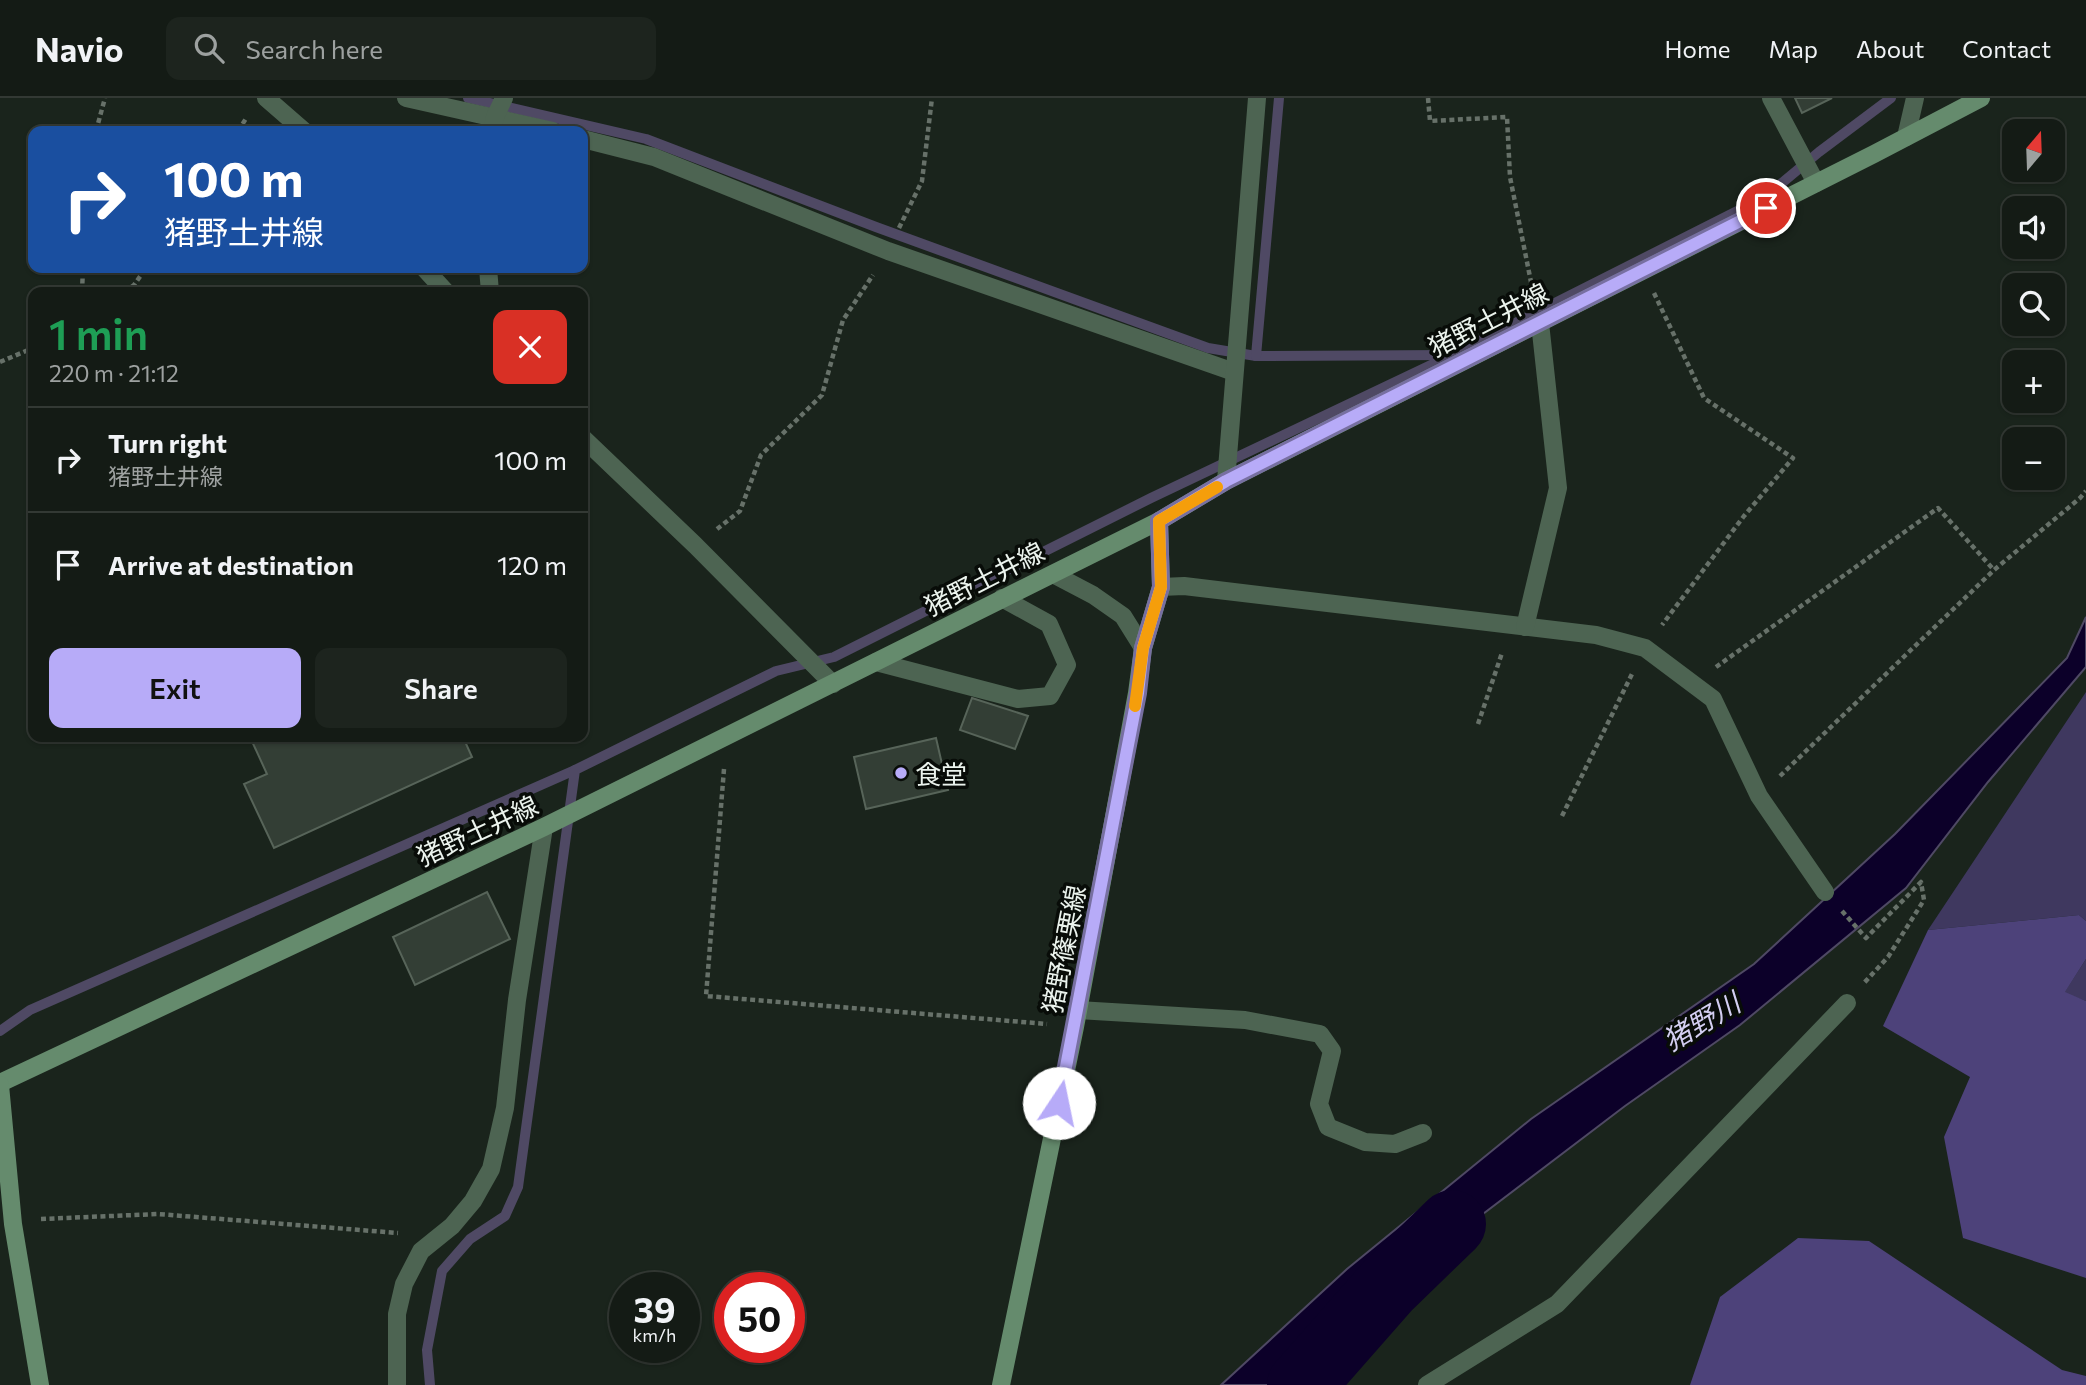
<!DOCTYPE html>
<html lang="en">
<head>
<meta charset="utf-8">
<style>
  :root { --surface:#141b15; --page:#1d241e; --text:#f1f3f6; --muted:#9da1a0; --line:#333934; --accent:#b7abf8 }
  body { margin:0; font-family:Commissioner,"Noto Sans JP",sans-serif; background:var(--page); color:var(--text); height:100vh; display:flex; flex-direction:column; font-size:26px; white-space:nowrap }
  * { box-sizing:border-box; margin:0 }
  p { font-size:23px; color:var(--muted) }
  .icon { flex:none; width:38px; height:38px; fill:none; stroke:currentColor; stroke-width:2; stroke-linecap:round; stroke-linejoin:round }
  .map { position:relative; flex:1; overflow:hidden }
  .panel { position:absolute; left:28px; top:189px; width:560px; height:455px; display:flex; flex-direction:column; background:var(--surface); border-radius:14px; box-shadow:0 2px 5px #0004,0 0 0 2px var(--line) }
  .panel>* { flex:none }
  .hud { position:absolute; left:28px; top:28px; width:560px; height:147px; border-radius:14px; box-shadow:0 2px 5px #0004,0 0 0 2px var(--line); background:#1a4fa0; color:#fff; overflow:hidden }
  .needle { width:46px; rotate:19deg }
  .buttons { position:absolute; left:2002px; top:21px; display:grid; gap:14px }
  .buttons a { display:grid; place-items:center; width:63px; height:63px; border-radius:14px; background:var(--surface); box-shadow:0 2px 5px #0004,0 0 0 2px var(--line); font-size:35px }
  .speed { position:absolute; left:609px; top:1174px; display:flex; gap:14px; font-size:35px; font-weight:700; text-align:center }
  .speed>* { display:grid; place-content:center; width:91px; height:91px; border-radius:50%; background:var(--surface); box-shadow:0 2px 5px #0004,0 0 0 2px var(--line); line-height:1 }
  .speed small { font-size:18px; font-weight:400 }
  .speed .limit { border:10px solid #d22; background:#fff; color:#111 }
  .pin { position:absolute; display:grid; place-items:center; width:60px; height:60px; color:#fff; margin:-30px; border:4px solid #fff; border-radius:50%; box-shadow:0 2px 7px #0007 }
  .me { position:absolute; width:77px; margin:-38px; rotate:11deg; stroke-linejoin:round; filter:drop-shadow(0 0 5px #0008) }
  .turn { display:flex; align-items:center; gap:24px; height:147px; padding:0 21px; font-size:32px }
  .turn .icon { width:91px; height:91px; stroke-width:2.5 }
  .turn b { display:block; font-size:49px; line-height:60px }
  .round { display:grid; place-items:center; flex:none; width:74px; height:74px; border-radius:14px; background:var(--page) }
  .head { display:flex; align-items:center; justify-content:space-between; height:119px; padding:0 21px }
  h1 { font-size:42px; font-weight:600; line-height:52px; color:#1e9e55 }
  .button { display:flex; gap:14px; margin-top:auto; padding:14px 21px }
  .button a { flex:1; height:80px; border-radius:14px; background:var(--accent); color:#111; font-size:28px; font-weight:600; line-height:80px; text-align:center }
  .button a+a { background:var(--page); color:var(--text) }
  ul { padding:0; list-style:none }
  li { display:flex; align-items:center; gap:21px; height:105px; padding:0 21px; border-top:2px solid var(--line) }
  li div { flex:1 }
  li b { display:block; font-size:26px }
  li em { font-style:normal }
  header { display:flex; align-items:center; gap:42px; box-sizing:border-box; height:98px; padding:0 35px; background:var(--surface); border-bottom:2px solid var(--line) }
  header strong { font-size:33px }
  nav { display:flex; gap:38px; margin-inline-start:auto; font-size:24px }
  .search { width:490px; height:63px; background:var(--page); display:flex; align-items:center; gap:18px; box-sizing:border-box; padding:0 24px; border-radius:14px; color:var(--muted); font-size:26px }
  .map>svg:first-child { display:block }
  .green { fill:#3f385f }
  .forest { fill:#4d427a }
  .water { fill:#0c0029; stroke:#4f4964; stroke-width:2 }
  .lines { fill:none; stroke-linecap:round; stroke-linejoin:round }
  .stream { stroke:#4f4964; stroke-width:10 }
  .river { stroke:#0c0029; stroke-width:68 }
  .building { fill:#333e35; stroke:#576459; stroke-width:2 }
  .path { stroke:#677169; stroke-width:4.5; stroke-dasharray:5 3.5; stroke-linecap:butt }
  .street { stroke:#4d6452; stroke-width:18 }
  .secondary { stroke:#658b6d; stroke-width:18 }
  .route-casing { stroke:#776fa1; stroke-width:18 }
  .route { stroke:#b7abf8; stroke-width:12 }
  .slow { stroke:#f59e0b; stroke-width:12 }
  .poi-dot { fill:#b7abf8; stroke:#080c08; stroke-width:2.5 }
  .labels { text-anchor:middle; dominant-baseline:central; stroke-width:7; stroke-linejoin:round; paint-order:stroke }
  .street-label { font-size:26px; fill:#ebf3ed; stroke:#080c08 }
  .poi-label { font-size:26px; fill:#ebf3ed; stroke:#080c08; text-anchor:start }
  .water-label { font-size:28px; font-style:italic; fill:#d3cef1; stroke:#080c08 }
</style>
</head>
<body>
<header>
<strong>Navio</strong>
<div class="search"><svg class="icon" aria-label="search" viewBox="0 0 24 24"><circle cx="10" cy="10" r="6"/><path d="M15 15l6 6"/></svg>Search here</div>
<nav><a>Home</a><a>Map</a><a>About</a><a>Contact</a></nav>
</header>
<div class="map">
<svg width="2086" height="1287" viewBox="0 0 2086 1287">
  <rect width="100%" height="100%" fill="#1a241c"/>
  <!-- green -->
  <g class="green">
    <polygon points="2086,594 2086,823 2079,817 1928,832"/>
    <polygon points="2086,861 2086,903 2064,895"/>
  </g>
  <!-- forest -->
  <g class="forest">
    <polygon points="2079,817 2086,823 2086,861 2065,894 2086,903 2086,1180 1963,1140 1944,1039 1970,979 1883,928 1928,832"/>
    <polygon points="1798,1140 1869,1143 2062,1272 2086,1278 2086,1287 1690,1287 1720,1199"/>
  </g>
  <!-- water -->
  <polygon class="water" points="2086,519 2086,569 1988,684 1906,790 1740,927 1625,1008 1387,1189 1301,1287 1221,1287 1347,1171 1531,1021 1754,866 1895,736 2067,560"/>
  <g class="lines">
    <!-- stream -->
    <g class="stream">
      <polyline points="468,0 646,41 876,129 1208,250 1256,258 1449,257"/>
      <polyline points="1256,258 1279,0"/>
      <polyline points="0,933 30,912 575,672"/>
      <polyline points="430,1287 427,1252 442,1173 470,1141 505,1118 518,1089 575,672 776,573 834,559 1151,400 1452,257 1765,99 1819,54 1891,0"/>
    </g>
    <!-- river -->
    <polyline class="river" points="1301,1287 1387,1189 1452,1126"/>
  </g>
  <!-- building -->
  <g class="building">
    <polygon points="1795,0 1832,0 1802,15"/>
    <polygon points="972,600 1028,618 1015,651 960,632"/>
    <polygon points="250,639 463,639 472,659 274,750 244,686 267,676"/>
    <polygon points="936,640 948,692 866,711 854,659"/>
    <polygon points="487,794 510,841 415,887 393,839"/>
  </g>
  <g class="lines">
    <!-- path -->
    <g class="path">
      <polyline points="1428,0 1430,23 1507,19 1510,79 1534,199"/>
      <polyline points="96,33 105,0"/>
      <polyline points="238,33 247,19"/>
      <polyline points="899,130 922,83 932,0"/>
      <polyline points="82,194 83,170"/>
      <polyline points="125,194 134,187 146,170"/>
      <polyline points="1654,195 1704,300 1793,360 1744,418 1662,527"/>
      <polyline points="0,264 33,250"/>
      <polyline points="717,431 740,413 761,357 822,297 843,222 873,177"/>
      <polyline points="1716,569 1938,410 1994,472"/>
      <polyline points="1478,626 1502,555"/>
      <polyline points="724,671 706,898 1047,926"/>
      <polyline points="1780,678 1994,472 2080,400 2086,393"/>
      <polyline points="1562,718 1632,576"/>
      <polyline points="1842,813 1866,840 1921,784 1924,802 1888,859 1864,885"/>
      <polyline points="41,1121 158,1116 398,1135"/>
    </g>
    <!-- street -->
    <g class="street">
      <polyline points="266,0 304,33"/>
      <polyline points="406,0 553,33"/>
      <polyline points="1771,0 1816,85"/>
      <polyline points="492,33 495,19 504,0"/>
      <polyline points="1906,39 1915,0"/>
      <polyline points="583,41 654,59 888,153 1234,274"/>
      <polyline points="424,170 446,194"/>
      <polyline points="488,170 490,194"/>
      <polyline points="583,340 695,447 833,586"/>
      <polyline points="1226,383 1257,0"/>
      <polyline points="1053,476 1093,497 1123,518 1143,550"/>
      <polyline points="1161,489 1184,488 1596,537 1645,550 1713,601 1759,698 1825,794"/>
      <polyline points="1525,529 1558,390 1540,225"/>
      <polyline points="876,564 1018,601 1050,598 1067,567 1049,526 1002,500"/>
      <polyline points="1078,912 1245,922 1320,936 1332,953 1319,1006 1328,1029 1365,1044 1395,1046 1423,1035"/>
      <polyline points="397,1287 397,1216 404,1186 421,1153 452,1128 473,1103 491,1071 505,1010 517,902 544,729"/>
      <polyline points="1427,1287 1557,1206 1847,905"/>
    </g>
    <!-- secondary -->
    <g class="secondary">
      <polyline points="0,985 544,729 1159,423 1226,383 1874,56 1981,0"/>
      <polyline points="0,987 13,1126 40,1287"/>
      <polyline points="1001,1287 1075,929 1137,595 1143,550 1161,489 1159,423"/>
    </g>
  </g>
  <g class="lines">
    <defs>
      <polyline id="route" points="1059,1005 1138,595 1143,550 1161,489 1159,423 1226,383 1766,110"/>
    </defs>
    <!-- route casing -->
    <use href="#route" class="route-casing"/>
    <!-- route -->
    <use href="#route" class="route"/>
    <!-- slow -->
    <polyline class="slow" points="1135,608 1143,550 1161,489 1159,423 1217,389"/>
  </g>
  <!-- markers -->
  <circle class="poi-dot" cx="901" cy="675" r="7"/>
  <g class="labels">
    <!-- street labels -->
    <g class="street-label">
      <text transform="translate(1488 221) rotate(-27)">猪野土井線</text>
      <text transform="translate(984 480) rotate(-27)">猪野土井線</text>
      <text transform="translate(477 732) rotate(-25)">猪野土井線</text>
      <text transform="translate(1063 851) rotate(-79)">猪野篠栗線</text>
    </g>
    <!-- poi labels -->
    <g class="poi-label">
      <text x="915" y="675">食堂</text>
    </g>
    <!-- water labels -->
    <g class="water-label">
      <text transform="translate(1701 923) rotate(-31)">猪野川</text>
    </g>
  </g>
</svg>
<div class="buttons">
<a><svg class="needle" viewBox="-14 -14 28 28"><path d="M0-13l5 13h-10z" fill="#e53935"/><path d="M0 13l5-13h-10z" fill="#9da1a0"/></svg></a>
<a><svg class="icon" aria-label="sound" viewBox="0 0 24 24"><path d="M4 9h4l5-4v14l-5-4H4zM17 9q2 3 0 6"/></svg></a>
<a><svg class="icon" aria-label="search" viewBox="0 0 24 24"><circle cx="10" cy="10" r="6"/><path d="M15 15l6 6"/></svg></a>
<a>+</a>
<a>−</a>
</div>
<div class="speed"><div>39<small>km/h</small></div><div class="limit">50</div></div>
<div class="pin" style="left:1766px;top:110px;background:#d93025"><svg class="icon" aria-label="arrive" viewBox="0 0 24 24"><path d="M6 21V4h12l-3 4 3 4H6"/></svg></div>
<svg class="me" style="left:1059px;top:1005px" viewBox="-20 -20 40 40"><circle r="19" fill="#fff"/><path d="M0-13L10 11 0 6-10 11z" fill="#b7abf8"/></svg>
<div class="hud">
<div class="turn"><svg class="icon" aria-label="right" viewBox="0 0 24 24"><path d="M7 20v-9h11M14 6l5 5-5 5"/></svg><div><b>100 m</b>猪野土井線</div></div>
</div>
<section class="panel">
<div class="head"><div><h1>1 min</h1><p>220 m · 21:12</p></div><a class="round" style="background:#d93025;color:#fff"><svg class="icon" aria-label="close" viewBox="0 0 24 24"><path d="M6 6l12 12M18 6L6 18"/></svg></a></div>
<ul>
<li><svg class="icon" aria-label="right" viewBox="0 0 24 24"><path d="M7 20v-9h11M14 6l5 5-5 5"/></svg><div><b>Turn right</b><p>猪野土井線</p></div><em>100 m</em></li>
<li><svg class="icon" aria-label="arrive" viewBox="0 0 24 24"><path d="M6 21V4h12l-3 4 3 4H6"/></svg><div><b>Arrive at destination</b></div><em>120 m</em></li>
</ul>
<div class="button"><a>Exit</a><a>Share</a></div>
</section>
</div>
</body>
</html>
